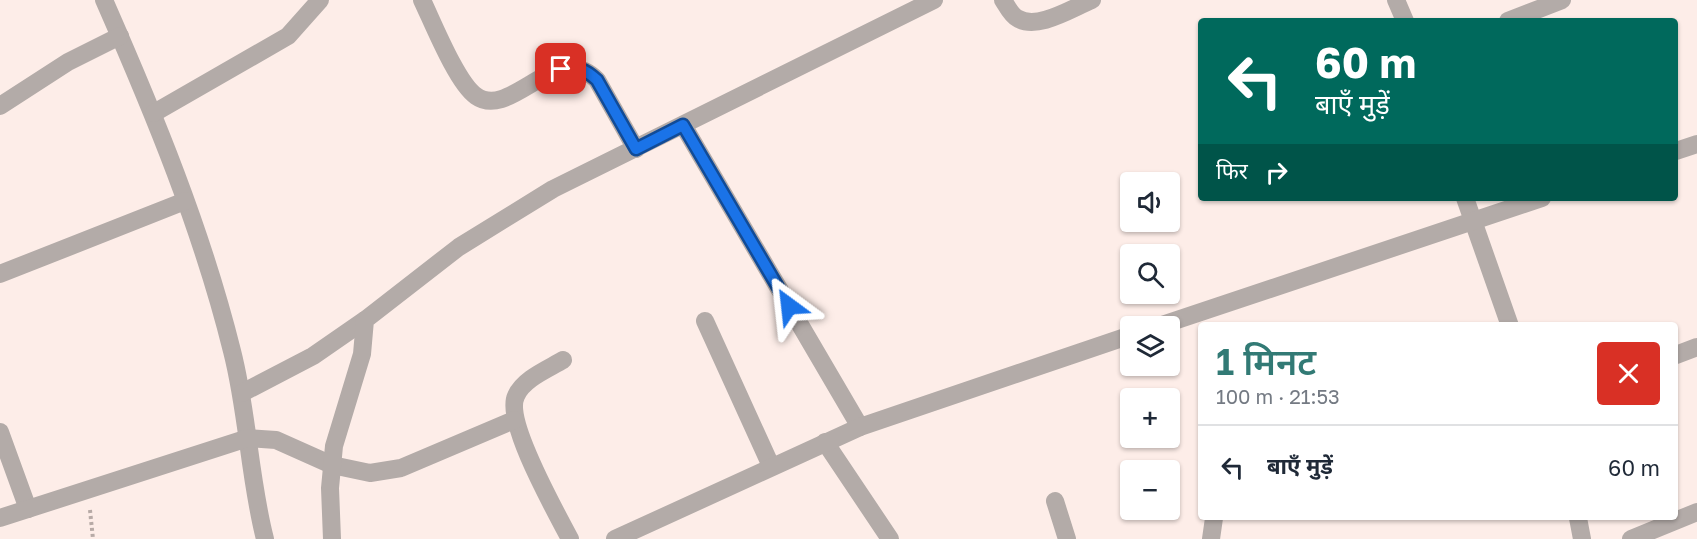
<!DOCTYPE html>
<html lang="hi">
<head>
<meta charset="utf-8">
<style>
  :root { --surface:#fff; --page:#f6f6f7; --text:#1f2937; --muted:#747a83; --line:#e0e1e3; --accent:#327a75 }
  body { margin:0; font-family:"Golos Text","Noto Sans Devanagari",sans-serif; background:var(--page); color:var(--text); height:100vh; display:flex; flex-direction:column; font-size:22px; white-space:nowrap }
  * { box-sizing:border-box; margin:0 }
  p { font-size:20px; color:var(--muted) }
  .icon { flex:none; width:33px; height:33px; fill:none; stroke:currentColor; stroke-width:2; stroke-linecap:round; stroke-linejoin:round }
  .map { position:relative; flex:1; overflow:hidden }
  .drawer { position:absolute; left:1198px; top:322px; width:480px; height:198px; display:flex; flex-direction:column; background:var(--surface); border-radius:6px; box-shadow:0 2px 4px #0004 }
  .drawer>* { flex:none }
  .top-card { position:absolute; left:1198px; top:18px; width:480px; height:183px; border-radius:6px; box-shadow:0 2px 4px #0004; background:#00695c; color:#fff; overflow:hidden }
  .tools { position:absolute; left:1120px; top:172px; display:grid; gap:12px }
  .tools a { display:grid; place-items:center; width:60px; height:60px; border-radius:6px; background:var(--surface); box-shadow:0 2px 4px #0004; font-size:30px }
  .pin { position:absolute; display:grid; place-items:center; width:51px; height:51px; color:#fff; margin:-26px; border-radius:12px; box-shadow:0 3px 9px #0006 }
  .me { position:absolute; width:66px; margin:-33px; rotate:330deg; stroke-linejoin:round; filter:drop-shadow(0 0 4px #0008) }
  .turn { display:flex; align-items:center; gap:21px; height:126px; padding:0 18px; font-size:27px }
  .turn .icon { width:78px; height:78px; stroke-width:2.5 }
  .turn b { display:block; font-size:42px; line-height:51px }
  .then { display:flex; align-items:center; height:57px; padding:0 18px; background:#0003; gap:12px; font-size:22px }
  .round { display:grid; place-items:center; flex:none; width:63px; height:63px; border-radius:6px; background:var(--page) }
  .summary { display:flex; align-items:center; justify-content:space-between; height:102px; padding:0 18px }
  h1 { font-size:36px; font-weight:600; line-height:45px; color:var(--accent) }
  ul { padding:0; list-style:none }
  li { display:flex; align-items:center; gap:18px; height:84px; padding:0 18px; border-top:2px solid var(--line) }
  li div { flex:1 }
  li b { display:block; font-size:22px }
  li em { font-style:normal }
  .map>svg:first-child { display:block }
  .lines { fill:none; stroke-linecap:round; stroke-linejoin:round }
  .path { stroke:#b7aaa6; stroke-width:4; stroke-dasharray:3 3; stroke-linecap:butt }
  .minor { stroke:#b3aba8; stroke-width:18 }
  .route-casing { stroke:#114b97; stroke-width:15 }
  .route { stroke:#1a73e8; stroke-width:10 }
</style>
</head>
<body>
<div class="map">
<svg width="1697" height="539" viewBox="0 0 1697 539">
  <rect width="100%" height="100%" fill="#fdede8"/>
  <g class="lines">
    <!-- path -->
    <polyline class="path" points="90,510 93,539"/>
    <!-- minor -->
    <g class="minor">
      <path d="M 104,0 C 154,114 202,230 232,351 C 248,413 249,477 265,539"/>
      <path d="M 422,0 C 433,23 457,83 476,96 C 511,121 556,39 597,80 L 636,149"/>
      <path d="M 1003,0 C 1007,6 1011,15 1017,18 C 1037,31 1072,8 1092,0"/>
      <polyline points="1396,0 1405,21"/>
      <polyline points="1508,21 1562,0"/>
      <polyline points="0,106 68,62 120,36"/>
      <polyline points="154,113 288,36 320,0"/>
      <polyline points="683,125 860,427"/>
      <polyline points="1676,151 1697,144"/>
      <polyline points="1465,198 1510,326"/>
      <polyline points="0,274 185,201"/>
      <polyline points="705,321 771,466"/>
      <polyline points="1156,327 1542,198"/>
      <polyline points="1676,355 1697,347"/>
      <path d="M 563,360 C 548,369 523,379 516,396 C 504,421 556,512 570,539"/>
      <polyline points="242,393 313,356 365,320"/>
      <polyline points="0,432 28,509"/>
      <polyline points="825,442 890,539"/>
      <polyline points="1055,501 1067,539"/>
      <polyline points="0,518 248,438 276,440 332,465 370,473 401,468 514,420"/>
      <polyline points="1578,518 1582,539"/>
      <polyline points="332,539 330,488 334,446 362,354 365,320 459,247 553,189 934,0"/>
      <polyline points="615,539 860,427 1131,335"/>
      <polyline points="1211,539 1214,518"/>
      <polyline points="1631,539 1697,512"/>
    </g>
  </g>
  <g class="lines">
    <defs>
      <path id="route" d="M 561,69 C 577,66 585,69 597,80 L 636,149 L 683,125 L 789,306"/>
    </defs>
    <!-- route casing -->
    <use href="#route" class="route-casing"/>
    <!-- route -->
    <use href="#route" class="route"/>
  </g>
</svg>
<div class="tools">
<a><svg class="icon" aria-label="sound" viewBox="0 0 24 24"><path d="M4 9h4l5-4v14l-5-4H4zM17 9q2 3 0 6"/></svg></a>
<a><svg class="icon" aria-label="search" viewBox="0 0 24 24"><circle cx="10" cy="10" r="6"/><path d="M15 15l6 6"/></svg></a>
<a><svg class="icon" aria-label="layers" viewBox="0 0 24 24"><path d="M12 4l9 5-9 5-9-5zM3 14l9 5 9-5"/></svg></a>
<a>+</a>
<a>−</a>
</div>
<div class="pin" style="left:561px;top:69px;background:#d93025"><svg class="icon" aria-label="arrive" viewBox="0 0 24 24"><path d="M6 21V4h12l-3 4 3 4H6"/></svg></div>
<svg class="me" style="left:789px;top:306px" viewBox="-20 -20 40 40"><path d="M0-17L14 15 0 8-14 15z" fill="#1a73e8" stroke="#fff" stroke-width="4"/></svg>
<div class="top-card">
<div class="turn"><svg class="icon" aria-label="left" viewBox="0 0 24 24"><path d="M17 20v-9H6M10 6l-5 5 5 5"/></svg><div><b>60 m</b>बाएँ मुड़ें</div></div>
<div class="then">फिर<svg class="icon" aria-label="right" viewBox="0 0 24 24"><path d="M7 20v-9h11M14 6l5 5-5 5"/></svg></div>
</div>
<section class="drawer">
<div class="summary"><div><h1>1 मिनट</h1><p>100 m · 21:53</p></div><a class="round" style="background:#d93025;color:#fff"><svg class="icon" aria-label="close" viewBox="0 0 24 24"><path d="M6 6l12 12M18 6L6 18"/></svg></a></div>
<ul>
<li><svg class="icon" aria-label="left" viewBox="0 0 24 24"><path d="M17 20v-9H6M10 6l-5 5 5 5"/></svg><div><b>बाएँ मुड़ें</b></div><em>60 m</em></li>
</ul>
</section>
</div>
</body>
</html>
